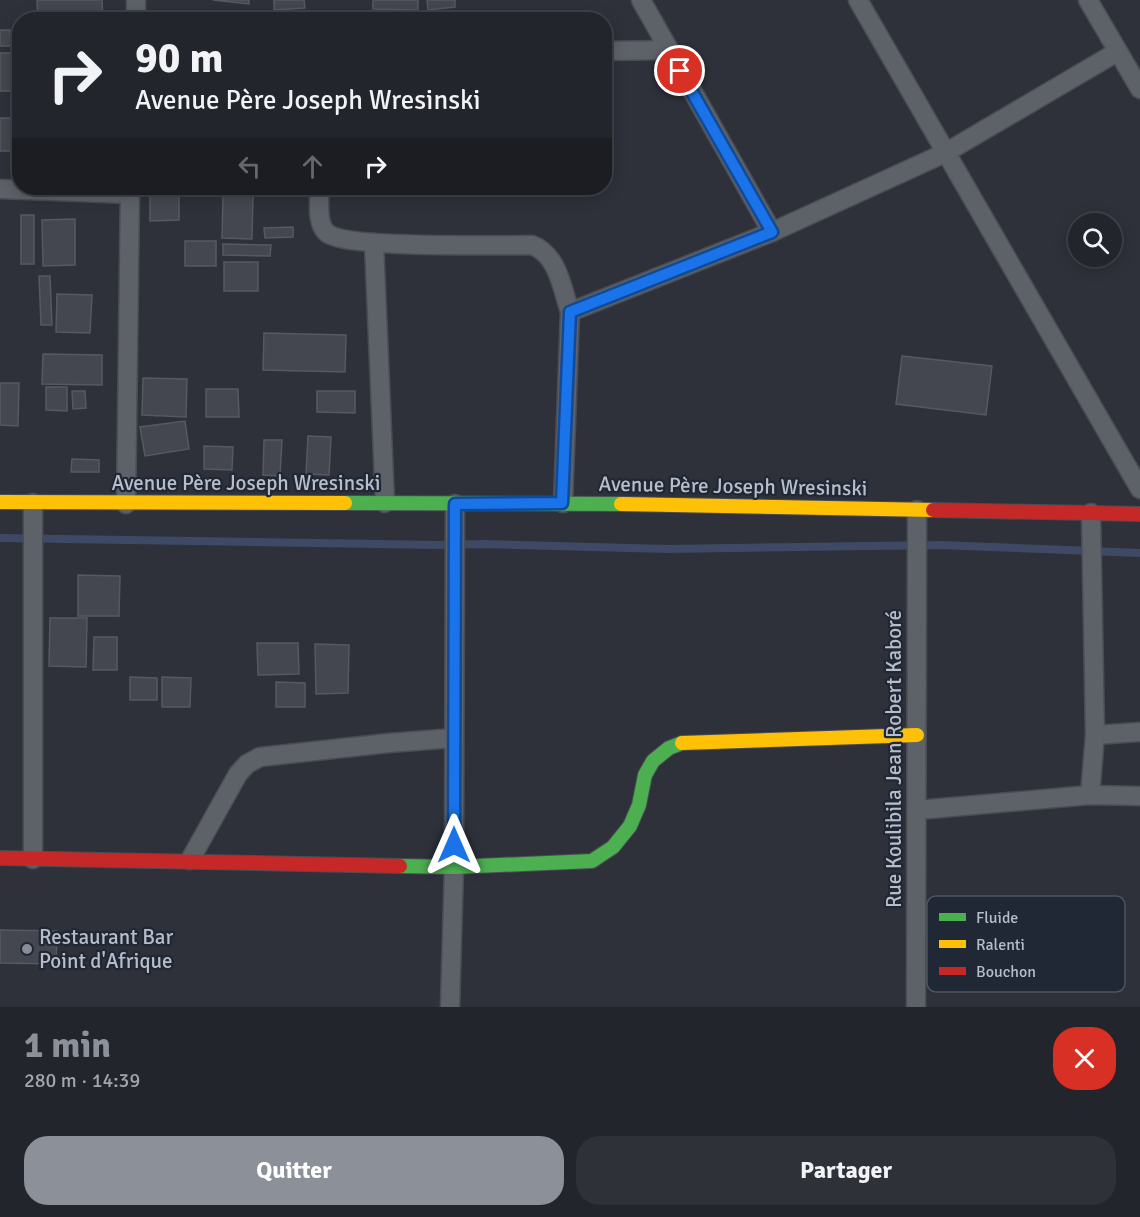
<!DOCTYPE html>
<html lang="fr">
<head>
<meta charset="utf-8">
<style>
  :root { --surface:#22252c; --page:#2e3138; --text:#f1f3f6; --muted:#a2a5a9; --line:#3f4248; --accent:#8c9099 }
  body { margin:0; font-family:Signika,sans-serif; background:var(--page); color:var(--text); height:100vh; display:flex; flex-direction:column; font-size:22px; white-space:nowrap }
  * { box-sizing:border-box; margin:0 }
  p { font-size:20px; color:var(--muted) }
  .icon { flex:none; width:33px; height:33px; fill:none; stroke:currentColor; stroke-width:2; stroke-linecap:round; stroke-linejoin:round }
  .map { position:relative; height:1007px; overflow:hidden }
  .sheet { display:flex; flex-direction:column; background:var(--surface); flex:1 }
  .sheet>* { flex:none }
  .hud { position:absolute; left:12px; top:12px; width:600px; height:183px; border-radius:24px; box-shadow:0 3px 15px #0003,0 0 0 2px var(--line); background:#22252c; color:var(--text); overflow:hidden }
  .fabs { position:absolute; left:1068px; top:213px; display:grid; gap:12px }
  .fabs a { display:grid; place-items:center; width:54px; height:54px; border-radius:50%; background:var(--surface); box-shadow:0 3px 15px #0003,0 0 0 2px var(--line); font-size:30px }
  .pin { position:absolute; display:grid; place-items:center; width:51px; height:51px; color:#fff; margin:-26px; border:3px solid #fff; border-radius:50%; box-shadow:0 2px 6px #0007 }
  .me { position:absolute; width:66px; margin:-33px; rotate:0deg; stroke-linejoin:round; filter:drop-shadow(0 0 4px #0008) }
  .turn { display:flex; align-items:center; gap:21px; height:126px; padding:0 24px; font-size:27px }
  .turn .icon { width:78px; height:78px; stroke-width:2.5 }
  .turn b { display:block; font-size:42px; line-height:51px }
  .lanes { display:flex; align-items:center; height:57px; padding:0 24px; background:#0003; justify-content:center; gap:30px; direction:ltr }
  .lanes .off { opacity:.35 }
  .round { display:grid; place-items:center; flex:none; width:63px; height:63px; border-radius:24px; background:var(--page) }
  .head { display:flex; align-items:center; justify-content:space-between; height:102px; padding:0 24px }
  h1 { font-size:36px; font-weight:700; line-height:45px; color:var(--accent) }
  .action { display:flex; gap:12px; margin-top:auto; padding:12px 24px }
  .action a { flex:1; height:69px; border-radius:24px; background:var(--accent); color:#fff; font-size:24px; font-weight:700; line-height:69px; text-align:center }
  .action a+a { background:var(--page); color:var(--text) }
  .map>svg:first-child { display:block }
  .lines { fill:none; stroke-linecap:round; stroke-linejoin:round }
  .stream { stroke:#3e4a65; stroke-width:8 }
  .building { fill:#44474f; stroke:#555961; stroke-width:1.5 }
  .street-casing { stroke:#4a4c53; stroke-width:21 }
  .fast-casing { stroke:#4a4c53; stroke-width:16 }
  .slow-casing { stroke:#4a4c53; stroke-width:16 }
  .jam-casing { stroke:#4a4c53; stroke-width:16 }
  .street { stroke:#5d6168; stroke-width:18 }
  .fast { stroke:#4caf50; stroke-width:14 }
  .slow { stroke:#ffc107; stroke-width:14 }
  .jam { stroke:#c62828; stroke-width:14 }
  .route-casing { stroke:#114b97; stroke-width:15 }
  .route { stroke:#1a73e8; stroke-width:10 }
  .poi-dot { fill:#888c98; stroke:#202735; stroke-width:2 }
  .labels { text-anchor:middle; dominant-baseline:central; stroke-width:4.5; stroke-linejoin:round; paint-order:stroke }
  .street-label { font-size:21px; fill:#b8bdca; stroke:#202735 }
  .poi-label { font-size:21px; fill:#b8bdca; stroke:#202735; text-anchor:start }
  .key { fill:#202735; stroke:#4e5462; stroke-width:1.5 }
  .key-label { font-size:16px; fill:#b8bdca }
</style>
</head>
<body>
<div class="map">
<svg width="1140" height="1007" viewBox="0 0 1140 1007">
  <rect width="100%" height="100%" fill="#2e313a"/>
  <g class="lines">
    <!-- stream -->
    <polyline class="stream" points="0,538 440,545 485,544 668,549 940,545 1140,553"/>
  </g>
  <!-- building -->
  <g class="building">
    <polygon points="37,0 102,0 103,20 38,20"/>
    <polygon points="213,0 249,0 249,4"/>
    <polygon points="274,0 304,0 305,8 274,10"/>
    <polygon points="373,0 418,0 418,10 373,9"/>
    <polygon points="427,0 455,0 455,7 428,10"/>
    <polygon points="0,30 10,30 11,46 0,46"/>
    <rect x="0" y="53" width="20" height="38"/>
    <rect x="0" y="118" width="20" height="33"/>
    <polygon points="150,188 179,188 179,220 150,221"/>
    <polygon points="223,194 253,194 252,239 222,238"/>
    <rect x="21" y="215" width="13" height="49"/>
    <polygon points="75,219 75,265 43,266 42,220"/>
    <polygon points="293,227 293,237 265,238 264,228"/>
    <rect x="185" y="241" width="31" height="25"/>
    <polygon points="223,244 271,245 270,256 223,255"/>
    <rect x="224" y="262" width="34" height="29"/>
    <polygon points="39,276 50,276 52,325 41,325"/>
    <polygon points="57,294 92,295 90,333 56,332"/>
    <polygon points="264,333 346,335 345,372 263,370"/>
    <polygon points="43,354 102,355 102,385 42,384"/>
    <polygon points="902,356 992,366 986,415 896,404"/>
    <polygon points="143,378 187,379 186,417 142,415"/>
    <polygon points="0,383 19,383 18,426 0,425"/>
    <polygon points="46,387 67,387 67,411 46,410"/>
    <polygon points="206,389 238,389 239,417 206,417"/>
    <polygon points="72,391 85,391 86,408 73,409"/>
    <polygon points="317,391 355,391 355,413 317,412"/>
    <polygon points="185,421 189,449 145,456 140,427"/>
    <polygon points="308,436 331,437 329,475 306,474"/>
    <polygon points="264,440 282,440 280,476 263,475"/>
    <polygon points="204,446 233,447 232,470 204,469"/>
    <polygon points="72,459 99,460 99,472 71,472"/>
    <polygon points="78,575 120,576 119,616 78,616"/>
    <polygon points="50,618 87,618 86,667 49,666"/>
    <polygon points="94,637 117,637 117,670 93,670"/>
    <polygon points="257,643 298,643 299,674 258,675"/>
    <polygon points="315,644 349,645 348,693 316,694"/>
    <polygon points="130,677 157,678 157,700 130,700"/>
    <polygon points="162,677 191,678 190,707 162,707"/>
    <polygon points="276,682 305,683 305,707 276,707"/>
    <polygon points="0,930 57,931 56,964 0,963"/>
  </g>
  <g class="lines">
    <defs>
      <g id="street">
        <polyline points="641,0 772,232"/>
        <polyline points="858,0 1140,489"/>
        <polyline points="1088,0 1140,89"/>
        <polyline points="136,20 136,0"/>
        <polyline points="604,51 668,50"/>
        <path d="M 319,188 C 320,201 316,222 326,232 C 342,249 499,245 532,245 C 558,255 562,288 570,312 L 772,232 L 945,153 L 1117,52"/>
        <polyline points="0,189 130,194"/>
        <polyline points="374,243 385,503"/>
        <polyline points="563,503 570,312"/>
        <polyline points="126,504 130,188"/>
        <polyline points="1095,735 1140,732"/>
        <polyline points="1090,795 1095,735 1091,513"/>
        <polyline points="918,810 1090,795 1140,796"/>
        <polyline points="33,859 33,503"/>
        <polyline points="190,860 238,774 247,764 260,757 389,743 454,738"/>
        <polyline points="450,1007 454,867 455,504"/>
        <polyline points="916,1007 917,510"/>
      </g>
      <g id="fast">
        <polyline points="345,503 621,504"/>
        <polyline points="400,866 454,867 592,861 613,847 630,826 639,805 645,775 653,761 669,748 682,743"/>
      </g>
      <g id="slow">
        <polyline points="0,502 345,503"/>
        <polyline points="621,504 933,510"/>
        <polyline points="682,743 917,735"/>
      </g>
      <g id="jam">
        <polyline points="933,510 1140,514"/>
        <polyline points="0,858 400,866"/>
      </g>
    </defs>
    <!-- street casing -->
    <use href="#street" class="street-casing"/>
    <!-- fast casing -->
    <use href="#fast" class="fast-casing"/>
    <!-- slow casing -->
    <use href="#slow" class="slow-casing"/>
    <!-- jam casing -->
    <use href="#jam" class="jam-casing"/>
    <!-- street -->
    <use href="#street" class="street"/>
    <!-- fast -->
    <use href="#fast" class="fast"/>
    <!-- slow -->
    <use href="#slow" class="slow"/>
    <!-- jam -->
    <use href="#jam" class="jam"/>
  </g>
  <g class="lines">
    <defs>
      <polyline id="route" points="454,845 455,504 562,503 570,312 772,232 680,71"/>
    </defs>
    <!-- route casing -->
    <use href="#route" class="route-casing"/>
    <!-- route -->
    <use href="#route" class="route"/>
  </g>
  <!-- markers -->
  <circle class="poi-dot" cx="27" cy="949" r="6"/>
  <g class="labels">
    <!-- street labels -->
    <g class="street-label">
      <text x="246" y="483">Avenue Père Joseph Wresinski</text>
      <text transform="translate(733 486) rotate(1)">Avenue Père Joseph Wresinski</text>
      <text transform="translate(894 759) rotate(-90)">Rue Koulibila Jean Robert Kaboré</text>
    </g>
    <!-- poi labels -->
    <g class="poi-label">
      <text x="39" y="937">Restaurant Bar<tspan x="39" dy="24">Point d'Afrique</tspan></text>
    </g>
  </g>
  <!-- legend -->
  <rect x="927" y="896" width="198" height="96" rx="9" class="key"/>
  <rect x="939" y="913" width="27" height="8" fill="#4caf50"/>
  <rect x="939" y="940" width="27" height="8" fill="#ffc107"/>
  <rect x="939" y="967" width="27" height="8" fill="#c62828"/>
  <g class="key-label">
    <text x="976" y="923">Fluide</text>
    <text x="976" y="950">Ralenti</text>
    <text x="976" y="977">Bouchon</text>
  </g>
</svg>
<div class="fabs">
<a><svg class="icon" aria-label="search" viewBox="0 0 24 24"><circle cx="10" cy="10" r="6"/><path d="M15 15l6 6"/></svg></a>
</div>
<div class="pin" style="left:680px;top:71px;background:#d93025"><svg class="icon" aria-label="arrive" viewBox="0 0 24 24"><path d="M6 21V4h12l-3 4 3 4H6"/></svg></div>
<svg class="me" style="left:454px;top:845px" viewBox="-20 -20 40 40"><path d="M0-17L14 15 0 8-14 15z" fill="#1a73e8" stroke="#fff" stroke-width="4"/></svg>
<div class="hud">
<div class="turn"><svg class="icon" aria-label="right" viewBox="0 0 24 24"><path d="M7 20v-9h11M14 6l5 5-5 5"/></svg><div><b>90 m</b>Avenue Père Joseph Wresinski</div></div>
<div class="lanes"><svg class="icon off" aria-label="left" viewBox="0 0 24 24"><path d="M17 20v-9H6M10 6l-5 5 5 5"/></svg><svg class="icon off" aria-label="ahead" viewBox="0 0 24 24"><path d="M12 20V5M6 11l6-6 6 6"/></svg><svg class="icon" aria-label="right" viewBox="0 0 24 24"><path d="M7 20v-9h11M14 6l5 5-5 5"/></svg></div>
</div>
</div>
<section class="sheet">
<div class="head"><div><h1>1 min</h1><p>280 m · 14:39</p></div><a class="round" style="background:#d93025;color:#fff"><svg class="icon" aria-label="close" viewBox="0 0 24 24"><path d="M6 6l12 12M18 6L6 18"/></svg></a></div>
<div class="action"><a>Quitter</a><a>Partager</a></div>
</section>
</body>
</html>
